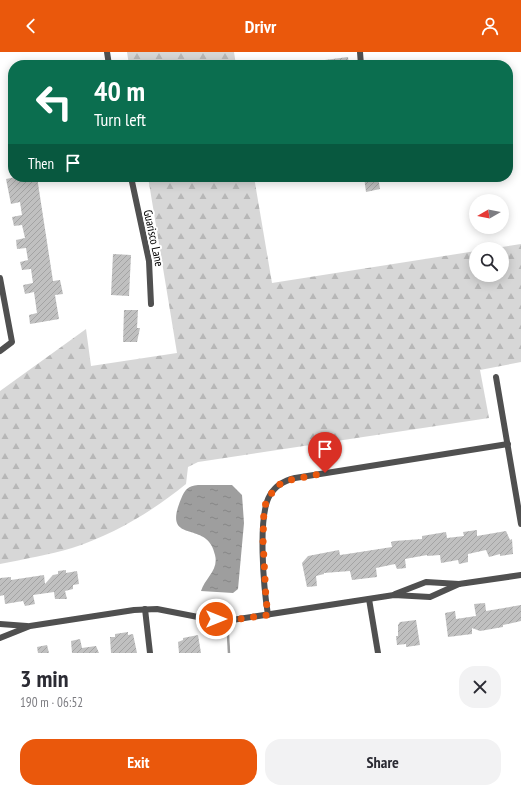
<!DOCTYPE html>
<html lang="en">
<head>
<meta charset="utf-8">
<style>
  :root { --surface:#fff; --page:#f2f2f3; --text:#2b2b33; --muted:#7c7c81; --accent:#ea580c }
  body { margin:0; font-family:"PT Sans Narrow",sans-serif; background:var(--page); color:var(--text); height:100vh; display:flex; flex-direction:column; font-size:15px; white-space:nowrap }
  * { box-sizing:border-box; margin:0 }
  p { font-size:13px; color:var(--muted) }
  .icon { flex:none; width:22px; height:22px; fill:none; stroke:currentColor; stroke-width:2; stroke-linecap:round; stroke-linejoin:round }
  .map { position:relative; height:601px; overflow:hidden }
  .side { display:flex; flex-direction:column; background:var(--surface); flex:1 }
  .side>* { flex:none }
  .top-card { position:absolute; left:8px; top:8px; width:505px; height:122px; border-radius:16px; box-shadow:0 2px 10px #0003; background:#0b6e4f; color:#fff; overflow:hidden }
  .needle { width:26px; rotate:261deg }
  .fabs { position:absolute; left:469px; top:142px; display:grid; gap:8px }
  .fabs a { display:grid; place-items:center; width:40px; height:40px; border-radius:50%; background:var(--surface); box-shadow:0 2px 10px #0003; font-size:20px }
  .pin { position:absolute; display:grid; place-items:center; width:34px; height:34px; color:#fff; margin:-41px -17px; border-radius:50% 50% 50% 0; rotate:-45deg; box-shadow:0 0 4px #0007 }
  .pin .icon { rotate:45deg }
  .me { position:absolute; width:44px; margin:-22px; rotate:90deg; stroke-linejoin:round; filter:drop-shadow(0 0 3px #0008) }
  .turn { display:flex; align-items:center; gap:14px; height:84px; padding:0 20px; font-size:18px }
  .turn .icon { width:52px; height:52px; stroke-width:2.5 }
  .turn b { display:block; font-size:28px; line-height:34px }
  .then { display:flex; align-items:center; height:38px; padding:0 20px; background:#0003; gap:8px; font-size:15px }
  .round { display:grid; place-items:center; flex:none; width:42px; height:42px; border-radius:16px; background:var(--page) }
  .summary { display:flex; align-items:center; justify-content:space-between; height:68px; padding:0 20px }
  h1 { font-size:24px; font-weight:600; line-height:30px }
  .primary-button { display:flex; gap:8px; margin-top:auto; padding:8px 20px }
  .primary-button a { flex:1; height:46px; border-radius:16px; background:var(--accent); color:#fff; font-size:16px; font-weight:600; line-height:46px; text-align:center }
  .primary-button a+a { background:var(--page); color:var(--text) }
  header { display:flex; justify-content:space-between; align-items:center; height:52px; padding:0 20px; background:var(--accent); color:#fff; font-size:18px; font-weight:600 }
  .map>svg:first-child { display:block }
  .forest { fill:url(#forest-firs) }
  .water { fill:url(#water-ripples) }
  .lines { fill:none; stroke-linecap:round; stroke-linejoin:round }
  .stream { stroke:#9e9e9e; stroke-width:2.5 }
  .building { fill:url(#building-hatch) }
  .minor { stroke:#505050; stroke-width:6 }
  .route { stroke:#ea580c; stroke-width:7; stroke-dasharray:0 12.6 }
  .labels { text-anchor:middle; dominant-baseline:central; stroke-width:4; stroke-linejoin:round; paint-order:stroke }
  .street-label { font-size:12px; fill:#000; stroke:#fff }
</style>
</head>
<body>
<header><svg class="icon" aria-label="back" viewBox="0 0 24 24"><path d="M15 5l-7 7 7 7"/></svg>Drivr<svg class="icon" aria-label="person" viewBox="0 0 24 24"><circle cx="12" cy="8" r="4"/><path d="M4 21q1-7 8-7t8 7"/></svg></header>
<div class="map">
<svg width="521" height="601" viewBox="0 0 521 601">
  <defs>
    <pattern id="forest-firs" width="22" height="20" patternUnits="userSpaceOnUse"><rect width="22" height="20" fill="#d7d7d7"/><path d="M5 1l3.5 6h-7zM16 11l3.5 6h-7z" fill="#b7b7b7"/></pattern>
    <pattern id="water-ripples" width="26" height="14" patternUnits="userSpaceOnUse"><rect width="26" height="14" fill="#9e9e9e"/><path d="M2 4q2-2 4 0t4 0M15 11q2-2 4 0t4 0" fill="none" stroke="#868686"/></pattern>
    <pattern id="building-hatch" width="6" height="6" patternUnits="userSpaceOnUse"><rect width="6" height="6" fill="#c0c0c0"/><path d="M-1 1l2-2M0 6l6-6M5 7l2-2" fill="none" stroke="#a3a3a3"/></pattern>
  </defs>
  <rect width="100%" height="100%" fill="#fff"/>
  <!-- forest -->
  <g class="forest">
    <polygon points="127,0 234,0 236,13 129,13"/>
    <path d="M 148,125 L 254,125 L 272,231 L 476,199 L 476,223 L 502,223 L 502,197 L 490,197 L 521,192 L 521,310 L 480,318 L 489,366 L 198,410 L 188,415 L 186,432 C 153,459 113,483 72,496 C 49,503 24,507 0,512 L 0,339 L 86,277 L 91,314 L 177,301 Z"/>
  </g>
  <!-- water -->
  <path class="water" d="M 198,433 L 232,433 L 242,443 L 244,471 L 238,537 L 233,541 L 201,539 C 205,526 219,518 215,503 C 208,466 161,495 181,447 C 185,437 188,434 198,433 Z"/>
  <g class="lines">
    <!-- stream -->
    <polyline class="stream" points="228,583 229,601"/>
  </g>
  <!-- building -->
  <g class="building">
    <polygon points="348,5 349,13 318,13 317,9"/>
    <polygon points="16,125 37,125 53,229 60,228 63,242 55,243 59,267 30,272 29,263 37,261 34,240 25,242 23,233 33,231 31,217 22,218 20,210 28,208 26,196 17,197 16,188 25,186 22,173 14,174 12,165 22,163 20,150 11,152 6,127"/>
    <polygon points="364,125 378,125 380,137 366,140"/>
    <polygon points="113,202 131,203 129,244 111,243"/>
    <polygon points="124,258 138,258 137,276 140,276 137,290 123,290"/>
    <polygon points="477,478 477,484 506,479 510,488 512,487 513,502 500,504 500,502 489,505 486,498 468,502 468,510 459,512 458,508 441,511 440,503 427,504 427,503 405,507 406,516 397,517 395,512 376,516 377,525 352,528 350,519 324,521 324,522 316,524 317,534 307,535 302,511 308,504 339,498 340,503 347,502 392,495 391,490 394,489 422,487 422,484 446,480 447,486 464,484 463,480"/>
    <polygon points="66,518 66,521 77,519 79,532 73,533 73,537 65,539 67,547 55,547 54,540 33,543 35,552 25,554 23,549 5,552 4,543 0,544 0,526 11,525 11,528 44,523 45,532 53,523 58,522 58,519"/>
    <polygon points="485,551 486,559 521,553 521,569 503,573 503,575 480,579 472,576 472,582 448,585 445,561 455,559 456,567 476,564 474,552"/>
    <polygon points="416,568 420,593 406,595 406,592 397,593 396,584 398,584 398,573 400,570"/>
    <polygon points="128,580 128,583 133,582 137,601 111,601 110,585 115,585 115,582"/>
    <polygon points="198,583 201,601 179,601 178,590 183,588 183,586"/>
    <polygon points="80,587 82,596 96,594 99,601 72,601 71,589"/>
    <polygon points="47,593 49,601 38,601 37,595"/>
  </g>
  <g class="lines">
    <!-- minor -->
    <g class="minor">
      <polyline points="107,0 109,13"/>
      <polyline points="360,0 361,13"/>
      <polyline points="131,125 149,209 151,252"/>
      <polyline points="0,226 12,290 0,299"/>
      <polyline points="496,325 521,472"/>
      <polyline points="395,542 426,530 459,532 521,523"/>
      <polyline points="369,547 378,601"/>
      <polyline points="145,557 150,601"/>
      <path d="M 268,563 C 264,538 257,464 270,443 C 276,433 284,429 295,426 L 508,392"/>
      <polyline points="0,572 27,574"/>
      <polyline points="0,586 30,574 134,558 157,557 198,565 232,568 394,543 430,545 459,532"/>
    </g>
  </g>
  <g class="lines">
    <!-- route -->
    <polyline class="route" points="216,567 232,568 268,563 266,547 263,488 264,455 275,435 286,429 325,421"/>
  </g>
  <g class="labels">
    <!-- street labels -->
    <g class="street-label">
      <text transform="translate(154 186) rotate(78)">Guarisco Lane</text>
    </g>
  </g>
</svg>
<div class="fabs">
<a><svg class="needle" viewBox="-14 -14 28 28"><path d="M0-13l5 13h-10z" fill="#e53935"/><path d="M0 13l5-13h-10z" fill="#7c7c81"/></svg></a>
<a><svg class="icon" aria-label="search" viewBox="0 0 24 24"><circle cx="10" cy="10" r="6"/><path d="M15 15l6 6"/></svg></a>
</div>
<div class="pin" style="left:325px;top:421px;background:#d93025"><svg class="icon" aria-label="arrive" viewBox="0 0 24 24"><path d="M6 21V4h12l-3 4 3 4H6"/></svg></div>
<svg class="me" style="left:216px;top:567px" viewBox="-20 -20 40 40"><circle r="17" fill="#ea580c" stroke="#fff" stroke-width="3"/><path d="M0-11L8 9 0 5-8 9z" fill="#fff"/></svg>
<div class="top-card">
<div class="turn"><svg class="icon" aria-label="left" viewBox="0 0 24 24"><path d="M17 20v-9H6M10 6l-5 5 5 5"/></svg><div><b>40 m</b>Turn left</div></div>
<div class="then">Then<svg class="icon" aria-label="arrive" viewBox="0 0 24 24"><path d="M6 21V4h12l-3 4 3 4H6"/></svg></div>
</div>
</div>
<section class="side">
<div class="summary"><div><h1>3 min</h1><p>190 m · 06:52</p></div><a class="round"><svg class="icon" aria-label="close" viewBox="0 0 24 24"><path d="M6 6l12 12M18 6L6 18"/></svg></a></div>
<div class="primary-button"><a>Exit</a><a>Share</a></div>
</section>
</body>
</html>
